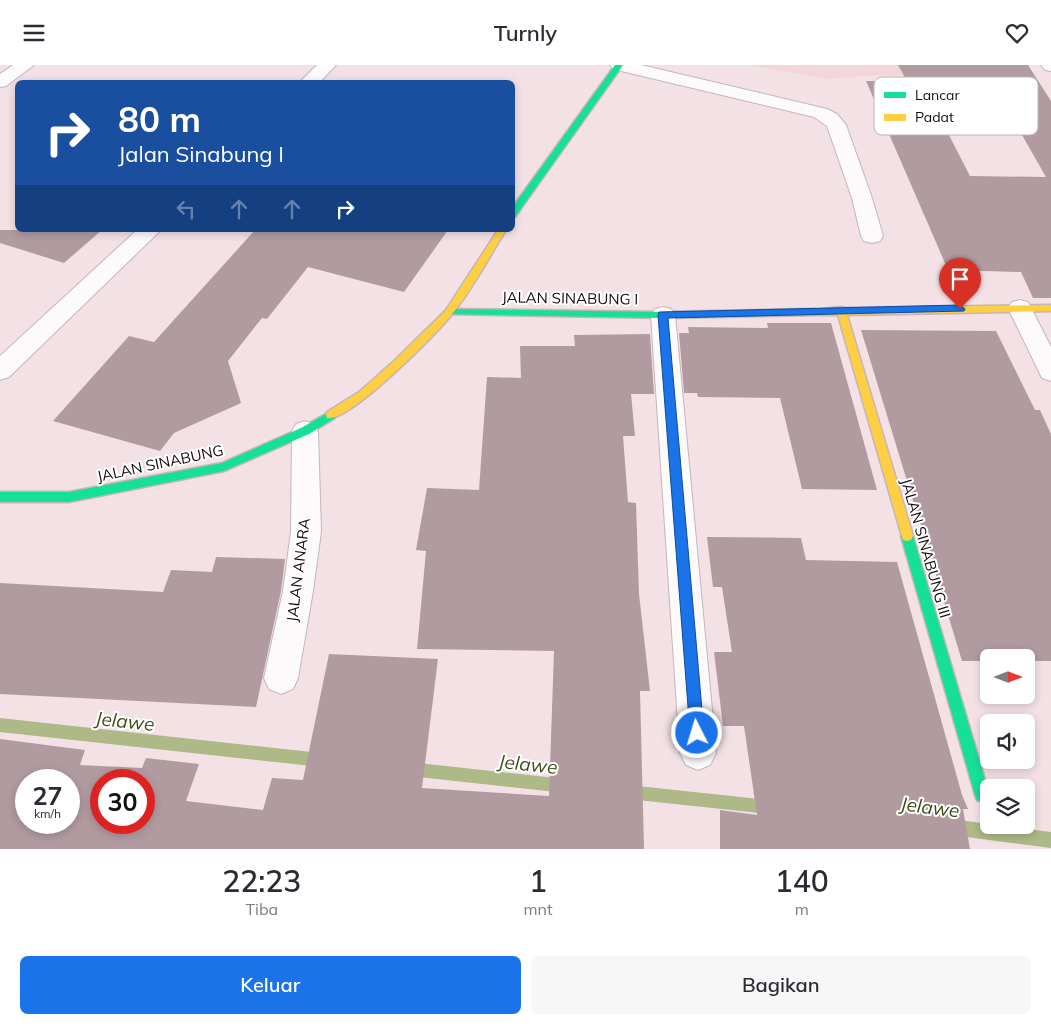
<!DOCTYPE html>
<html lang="id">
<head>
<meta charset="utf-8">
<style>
  :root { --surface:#fff; --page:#f7f7f7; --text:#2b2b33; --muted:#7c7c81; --accent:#1a73e8 }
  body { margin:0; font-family:Mulish,sans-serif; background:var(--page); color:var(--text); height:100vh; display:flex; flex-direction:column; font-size:19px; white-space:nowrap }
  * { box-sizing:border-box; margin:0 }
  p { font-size:16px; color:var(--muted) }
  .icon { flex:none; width:28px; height:28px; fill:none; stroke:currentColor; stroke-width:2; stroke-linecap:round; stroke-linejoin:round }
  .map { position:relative; height:784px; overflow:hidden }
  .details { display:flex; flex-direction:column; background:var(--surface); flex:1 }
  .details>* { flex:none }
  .banner { position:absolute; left:15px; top:15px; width:500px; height:152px; border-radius:8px; box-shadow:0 2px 8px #0003; background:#1a4fa0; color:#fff; overflow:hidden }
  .needle { width:32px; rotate:90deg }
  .controls { position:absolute; left:980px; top:584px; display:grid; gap:10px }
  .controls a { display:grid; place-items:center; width:55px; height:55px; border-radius:8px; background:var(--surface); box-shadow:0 2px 8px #0003; font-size:25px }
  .speed { position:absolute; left:15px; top:704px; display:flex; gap:10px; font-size:25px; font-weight:700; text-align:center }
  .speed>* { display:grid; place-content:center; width:65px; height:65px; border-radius:50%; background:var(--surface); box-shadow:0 2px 8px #0003; line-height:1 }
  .speed small { font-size:12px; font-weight:400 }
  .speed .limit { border:8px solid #d22; background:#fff; color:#111 }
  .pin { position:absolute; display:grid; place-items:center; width:42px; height:42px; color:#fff; margin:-51px -21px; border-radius:50% 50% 50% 0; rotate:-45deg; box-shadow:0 0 5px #0007 }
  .pin .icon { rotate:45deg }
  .me { position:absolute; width:55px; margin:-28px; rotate:355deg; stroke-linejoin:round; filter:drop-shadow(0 0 4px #0008) }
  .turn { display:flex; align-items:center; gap:18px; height:105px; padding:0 20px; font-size:22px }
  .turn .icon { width:65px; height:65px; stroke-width:2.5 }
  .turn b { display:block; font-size:35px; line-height:42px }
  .lanes { display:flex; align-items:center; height:48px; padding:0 20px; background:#0003; justify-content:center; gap:25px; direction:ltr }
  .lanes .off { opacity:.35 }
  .eta { display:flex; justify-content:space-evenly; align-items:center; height:85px; text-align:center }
  .eta b { font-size:30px; font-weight:600; line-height:35px }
  .button { display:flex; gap:10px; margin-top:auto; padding:10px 20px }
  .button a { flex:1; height:58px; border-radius:8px; background:var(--accent); color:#fff; font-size:20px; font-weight:600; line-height:58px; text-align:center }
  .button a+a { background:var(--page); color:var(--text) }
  header { display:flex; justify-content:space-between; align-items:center; height:65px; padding:0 20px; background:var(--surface); font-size:22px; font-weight:600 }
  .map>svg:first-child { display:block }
  .built { fill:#f3d5dc }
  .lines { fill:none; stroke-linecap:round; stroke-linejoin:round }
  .stream { fill:#adb986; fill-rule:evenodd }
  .building { fill:#b19ba1; fill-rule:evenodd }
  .street-casing { stroke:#c4b6b9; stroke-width:2 }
  .fast-casing { stroke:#c4b6b9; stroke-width:3 }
  .slow-casing { stroke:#c4b6b9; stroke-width:3 }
  .street { fill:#fdfafb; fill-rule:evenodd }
  .fast { fill:#16e098; fill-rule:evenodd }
  .slow { fill:#ffcf43; fill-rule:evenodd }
  .route { fill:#1a73e8; stroke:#114b97 }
  .labels { text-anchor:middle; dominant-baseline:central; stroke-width:4; stroke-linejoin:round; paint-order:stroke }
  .street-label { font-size:15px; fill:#160b0e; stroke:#fff }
  .near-water-label { font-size:19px; font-style:italic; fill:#3b4b14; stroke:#fff }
  .key { fill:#fff; stroke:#b9b6b7; stroke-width:1 }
  .key-label { font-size:14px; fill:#160b0e }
</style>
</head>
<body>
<header><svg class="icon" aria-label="menu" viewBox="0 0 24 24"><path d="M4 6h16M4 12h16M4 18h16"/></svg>Turnly<svg class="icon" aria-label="heart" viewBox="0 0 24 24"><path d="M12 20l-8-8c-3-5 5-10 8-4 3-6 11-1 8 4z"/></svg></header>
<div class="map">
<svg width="1051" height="784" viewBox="0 0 1051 784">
  <rect width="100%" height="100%" fill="#f3e1e5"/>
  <!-- built -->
  <polygon class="built" points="748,0 976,0 984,11 873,10 827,14"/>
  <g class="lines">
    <!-- stream -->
    <g class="stream">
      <polygon points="0,653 321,688 326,690 328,695 326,700 321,702 0,667"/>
      <polygon points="409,697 565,714 570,716 572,721 570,726 565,728 409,711 404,709 402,704 404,699"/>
      <polygon points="628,720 769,735 774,737 776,742 774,747 769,749 628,734 623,732 621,727 623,722"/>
      <polygon points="951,754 1051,767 1051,783 951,770 946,767 943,762 946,757"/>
    </g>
  </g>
  <!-- building -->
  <g class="building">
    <path d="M 898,0 L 1028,0 L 1051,36 L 1051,233 L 1033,233 L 1021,207 L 948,205 L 866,16 L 907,16 ZM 934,41 L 1006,42 L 1046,112 L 970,111 Z"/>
    <polygon points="0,165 102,165 64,198 0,178"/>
    <polygon points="255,165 448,165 404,227 308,202 267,254 262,253 228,296 241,338 174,368 160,386 53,356 129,271 154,277"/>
    <polygon points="767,258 831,258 877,425 802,424 780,333 698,332 697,328 684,328 679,268 689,268 688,262 768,263"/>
    <polygon points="861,265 996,266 1035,345 1040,345 1051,369 1051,596 1026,596 1026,592 989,592 989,596 962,596 932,497 934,497 918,452"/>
    <path d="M 650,269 L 654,329 L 631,329 L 635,371 L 623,371 L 628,437 L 636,438 L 639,529 L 650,626 L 640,626 L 644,784 L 0,784 L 0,674 L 85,685 L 80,700 L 142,703 L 146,693 L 199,699 L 186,736 L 263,745 L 272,713 L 303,715 L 329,589 L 438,594 L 422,723 L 549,731 L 554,586 L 417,584 L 426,486 L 416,485 L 427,423 L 479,425 L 487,312 L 521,313 L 520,281 L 575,281 L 574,270 ZM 26,715 L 69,715 L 69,758 L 26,758 ZM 101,715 L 144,715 L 144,758 L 101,758 Z"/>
    <polygon points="707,472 801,473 806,495 897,497 962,730 968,744 963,744 970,784 720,784 720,745 757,750 744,661 723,661 714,587 732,587 722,522 713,522"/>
    <polygon points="216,492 285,494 281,526 256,642 0,629 0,518 163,527 171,505 212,507"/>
  </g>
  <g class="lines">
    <defs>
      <g id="street">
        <polygon points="13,0 34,0 6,21 0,22 0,9"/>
        <polygon points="317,0 336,0 319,18 299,18"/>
        <polygon points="610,0 641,0 827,44 837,49 846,60 872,133 883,171 880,176 872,178 864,176 861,171 852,133 827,61 814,52 613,4"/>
        <polygon points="1041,0 1051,0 1051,6 1045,5"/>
        <polygon points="137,165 161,165 9,312 0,315 0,291"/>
        <polygon points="1020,235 1028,237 1051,282 1051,316 1042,313 1008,243 1012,237"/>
        <polygon points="663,242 671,244 675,250 716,688 710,700 698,705 686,700 680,688 651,250 655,244"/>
        <polygon points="305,356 314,359 318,366 321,467 313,526 298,613 293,624 281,629 269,624 264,613 283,526 291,467 292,366 296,359"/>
      </g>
      <g id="fast">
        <polygon points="615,0 623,0 515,152 512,153 512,143"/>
        <polygon points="449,244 663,247 815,244 820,247 815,250 663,253 446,249 444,247 446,245"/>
        <polygon points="331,346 336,350 335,353 309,369 224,406 69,437 0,437 0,427 69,427 222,398 301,363"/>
        <polygon points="907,466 911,467 913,471 989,728 987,735 982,737 977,735 975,730 901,471 903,467"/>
      </g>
      <g id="slow">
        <path d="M 498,165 L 506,165 C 489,192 472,225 452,249 C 438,268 347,359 327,353 L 326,350 L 327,347 L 359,327 L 394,296 L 446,245 Z"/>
        <polygon points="1051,240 1051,246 847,250 913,471 911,475 907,476 903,475 838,250 815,250 810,247 812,245 841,242 845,243"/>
      </g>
    </defs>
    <!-- street casing -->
    <use href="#street" class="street-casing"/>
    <!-- fast casing -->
    <use href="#fast" class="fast-casing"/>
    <!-- slow casing -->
    <use href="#slow" class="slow-casing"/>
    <!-- street -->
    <use href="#street" class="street"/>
    <!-- fast -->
    <use href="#fast" class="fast"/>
    <!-- slow -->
    <use href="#slow" class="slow"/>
  </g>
  <!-- route -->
  <polygon class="route" points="960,240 965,244 964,246 668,253 704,668 702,673 697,675 692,673 690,668 658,250 659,247"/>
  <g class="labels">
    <!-- street labels -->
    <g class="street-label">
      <text transform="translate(570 233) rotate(1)">JALAN SINABUNG I</text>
      <text transform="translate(160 398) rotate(-12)">JALAN SINABUNG</text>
      <text transform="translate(926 483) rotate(74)">JALAN SINABUNG III</text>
      <text transform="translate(298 505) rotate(-83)">JALAN ANARA</text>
    </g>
    <!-- near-water labels -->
    <g class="near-water-label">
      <text transform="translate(125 656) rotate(6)">Jelawe</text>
      <text transform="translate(528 699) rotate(6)">Jelawe</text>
      <text transform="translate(930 742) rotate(7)">Jelawe</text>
    </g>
  </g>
  <!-- legend -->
  <rect x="874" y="12" width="164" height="58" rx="8" class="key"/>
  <rect x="884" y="27" width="22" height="6" fill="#16e098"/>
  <rect x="884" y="49" width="22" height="7" fill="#ffcf43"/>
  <g class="key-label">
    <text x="915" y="35">Lancar</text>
    <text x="915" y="57">Padat</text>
  </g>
</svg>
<div class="controls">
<a><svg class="needle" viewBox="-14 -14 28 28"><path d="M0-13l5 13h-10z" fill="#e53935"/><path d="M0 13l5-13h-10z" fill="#7c7c81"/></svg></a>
<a><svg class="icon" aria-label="sound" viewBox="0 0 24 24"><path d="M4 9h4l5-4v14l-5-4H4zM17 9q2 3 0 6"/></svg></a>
<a><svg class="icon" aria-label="layers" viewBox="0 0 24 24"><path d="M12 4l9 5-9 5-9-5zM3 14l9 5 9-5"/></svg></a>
</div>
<div class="speed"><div>27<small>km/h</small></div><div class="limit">30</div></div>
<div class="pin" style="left:960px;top:244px;background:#d93025"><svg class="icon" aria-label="arrive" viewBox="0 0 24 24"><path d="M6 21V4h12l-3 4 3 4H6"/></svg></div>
<svg class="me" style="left:697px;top:668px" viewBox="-20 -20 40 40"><circle r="17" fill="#1a73e8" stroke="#fff" stroke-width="3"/><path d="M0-11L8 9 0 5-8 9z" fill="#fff"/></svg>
<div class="banner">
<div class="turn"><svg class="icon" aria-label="right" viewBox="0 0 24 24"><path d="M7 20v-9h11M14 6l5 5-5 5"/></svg><div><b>80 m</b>Jalan Sinabung I</div></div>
<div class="lanes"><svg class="icon off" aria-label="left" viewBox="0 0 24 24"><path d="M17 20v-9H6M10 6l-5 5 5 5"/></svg><svg class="icon off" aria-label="ahead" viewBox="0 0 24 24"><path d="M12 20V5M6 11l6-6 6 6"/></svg><svg class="icon off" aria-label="ahead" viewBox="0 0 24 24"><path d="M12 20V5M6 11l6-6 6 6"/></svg><svg class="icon" aria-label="right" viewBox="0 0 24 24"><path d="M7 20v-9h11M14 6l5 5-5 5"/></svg></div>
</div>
</div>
<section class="details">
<div class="eta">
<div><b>22:23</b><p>Tiba</p></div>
<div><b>1</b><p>mnt</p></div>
<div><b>140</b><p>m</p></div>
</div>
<div class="button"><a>Keluar</a><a>Bagikan</a></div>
</section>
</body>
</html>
